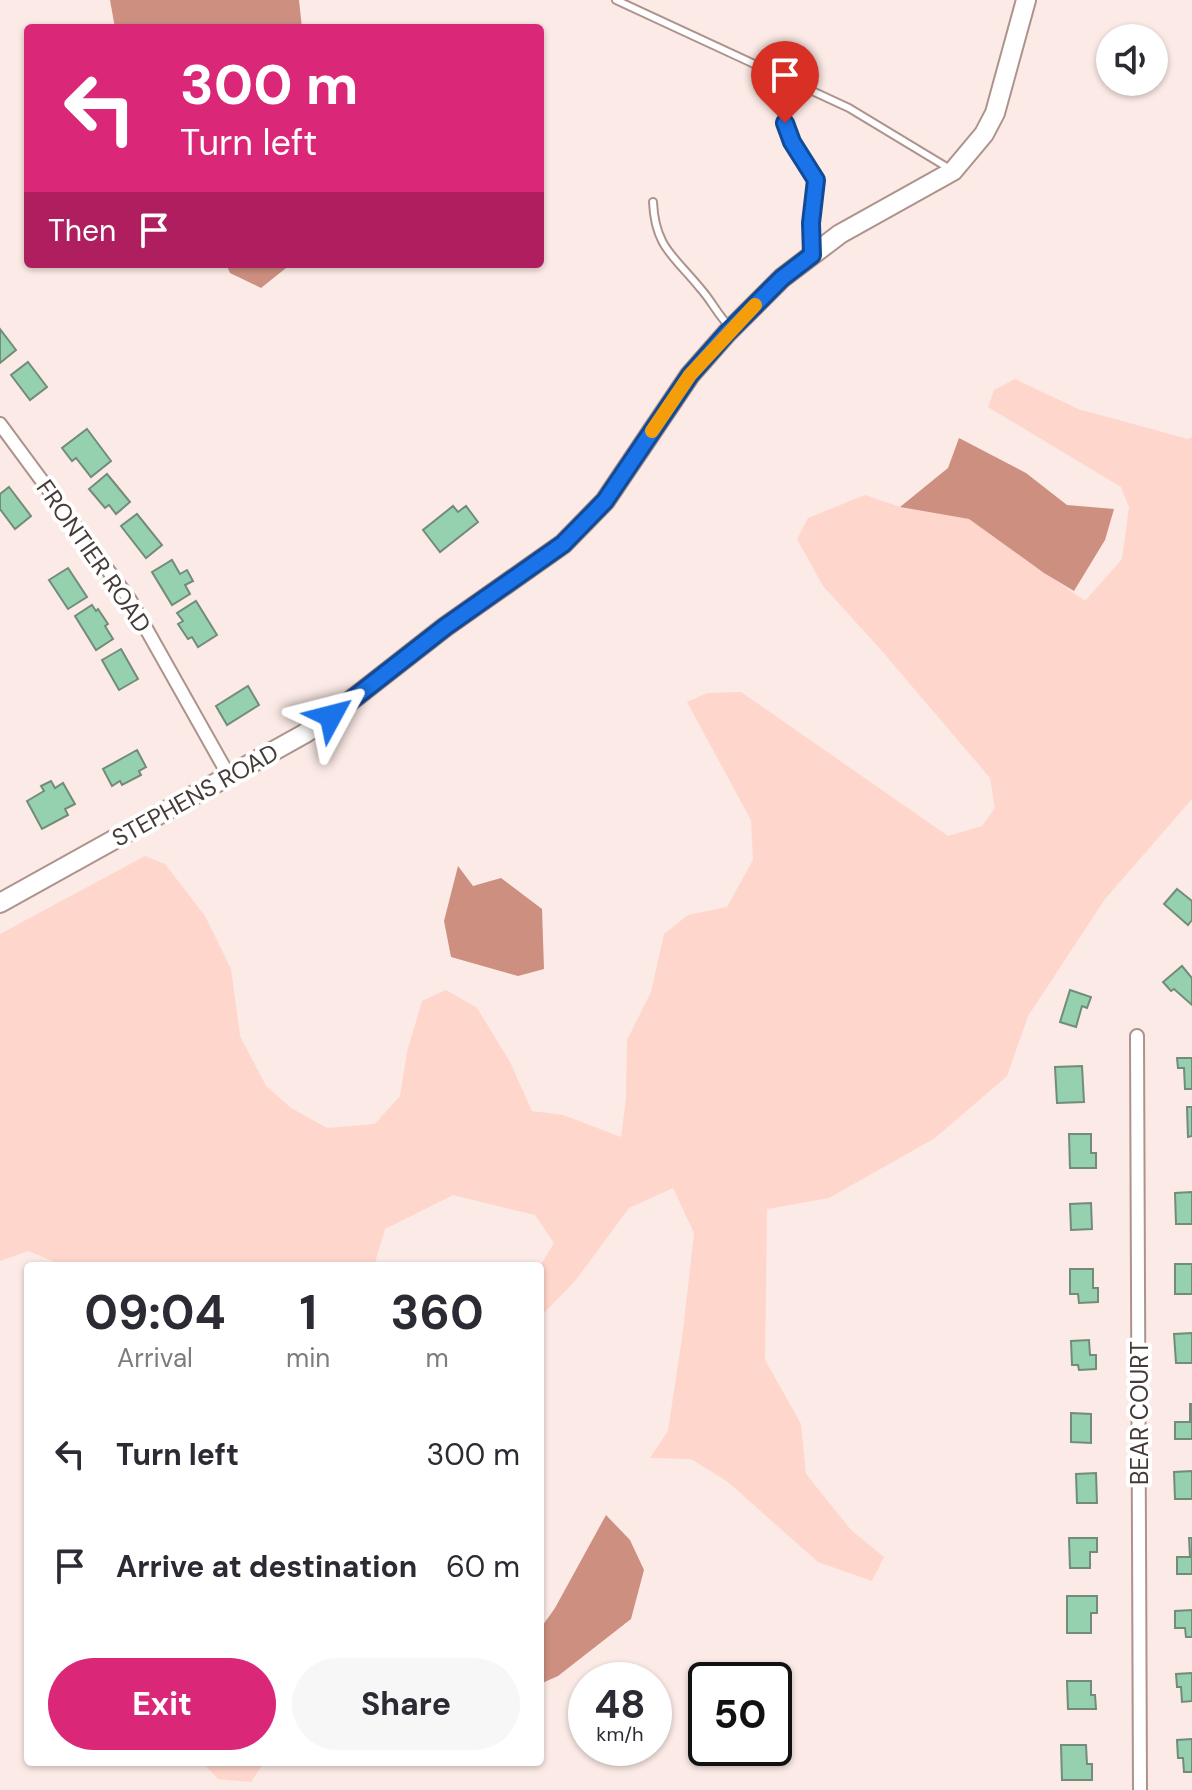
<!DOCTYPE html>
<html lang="en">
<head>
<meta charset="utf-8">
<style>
  :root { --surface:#fff; --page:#f7f7f7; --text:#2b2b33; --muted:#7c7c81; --accent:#db2777 }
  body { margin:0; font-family:"DM Sans",sans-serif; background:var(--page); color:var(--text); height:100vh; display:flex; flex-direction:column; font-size:30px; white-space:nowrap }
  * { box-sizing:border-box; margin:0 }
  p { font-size:26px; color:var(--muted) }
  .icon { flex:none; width:44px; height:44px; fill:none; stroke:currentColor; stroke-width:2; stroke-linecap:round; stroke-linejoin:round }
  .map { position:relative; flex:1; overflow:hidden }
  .side { position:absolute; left:24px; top:1262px; width:520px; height:504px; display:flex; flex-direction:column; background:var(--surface); border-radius:8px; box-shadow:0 2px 6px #0004 }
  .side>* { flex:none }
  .hud { position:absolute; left:24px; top:24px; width:520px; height:244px; border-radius:8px; box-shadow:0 2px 6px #0004; background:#db2777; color:#fff; overflow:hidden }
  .fabs { position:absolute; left:1096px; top:24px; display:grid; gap:16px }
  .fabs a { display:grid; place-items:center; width:72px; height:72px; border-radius:50%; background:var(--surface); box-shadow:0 2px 6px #0004; font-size:40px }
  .speed { position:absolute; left:568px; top:1662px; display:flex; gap:16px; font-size:40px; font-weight:700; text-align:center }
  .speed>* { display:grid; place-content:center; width:104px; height:104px; border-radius:50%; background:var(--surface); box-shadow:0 2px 6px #0004; line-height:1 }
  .speed small { font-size:20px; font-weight:400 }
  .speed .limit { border:4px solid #111; border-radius:12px; background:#fff; color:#111 }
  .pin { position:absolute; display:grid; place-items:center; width:68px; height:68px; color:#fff; margin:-82px -34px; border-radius:50% 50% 50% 0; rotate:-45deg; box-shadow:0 0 8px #0007 }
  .pin .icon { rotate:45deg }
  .me { position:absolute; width:88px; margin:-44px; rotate:52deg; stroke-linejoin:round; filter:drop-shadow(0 0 6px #0008) }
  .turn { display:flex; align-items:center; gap:28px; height:168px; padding:0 24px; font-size:36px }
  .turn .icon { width:104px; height:104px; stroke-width:2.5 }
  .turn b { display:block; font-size:56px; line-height:68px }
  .then { display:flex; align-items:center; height:76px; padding:0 24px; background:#0003; gap:16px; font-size:30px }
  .eta { display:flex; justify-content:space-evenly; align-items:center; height:136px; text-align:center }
  .eta b { font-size:48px; font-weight:700; line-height:56px }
  .primary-button { display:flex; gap:16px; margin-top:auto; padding:16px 24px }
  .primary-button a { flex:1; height:92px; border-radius:48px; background:var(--accent); color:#fff; font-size:32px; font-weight:700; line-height:92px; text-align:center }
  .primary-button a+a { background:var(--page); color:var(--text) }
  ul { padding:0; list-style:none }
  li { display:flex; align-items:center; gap:24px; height:112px; padding:0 24px }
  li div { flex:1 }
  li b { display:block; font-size:30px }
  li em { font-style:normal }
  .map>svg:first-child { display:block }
  .green { fill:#ffd6cb }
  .water { fill:#cd9080 }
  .building { fill:#95d1af; stroke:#738b7d; stroke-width:2 }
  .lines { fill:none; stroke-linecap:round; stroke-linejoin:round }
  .lane-casing { stroke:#ae938c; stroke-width:10 }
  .street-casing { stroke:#ae938c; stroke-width:16 }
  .secondary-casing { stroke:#ae938c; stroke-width:22 }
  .lane { stroke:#fff; stroke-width:6 }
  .street { stroke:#fff; stroke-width:12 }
  .secondary { stroke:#fff; stroke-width:18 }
  .route-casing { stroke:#114b97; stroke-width:20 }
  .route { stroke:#1a73e8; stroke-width:14 }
  .slow { stroke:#f59e0b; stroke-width:14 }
  .labels { text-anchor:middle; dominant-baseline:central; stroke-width:8; stroke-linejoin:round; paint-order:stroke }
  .street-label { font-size:24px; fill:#453a37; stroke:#fff }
</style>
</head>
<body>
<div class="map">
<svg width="1192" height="1790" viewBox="0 0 1192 1790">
  <rect width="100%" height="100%" fill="#fbeae5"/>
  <!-- green -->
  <g class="green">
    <polygon points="1015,379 1078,409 1188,439 1192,437 1192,799 1105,899 1028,1016 1007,1076 935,1138 829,1198 767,1209 765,1360 801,1424 806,1474 851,1530 884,1557 872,1581 818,1562 728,1482 691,1459 650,1458 668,1431 683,1331 694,1233 673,1188 629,1208 575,1281 540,1317 540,1266 554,1243 535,1215 453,1195 385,1229 374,1266 56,1266 55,1262 28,1251 0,1261 0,934 145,856 165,864 205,916 231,969 240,1036 266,1086 291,1108 327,1128 375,1124 400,1096 407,1052 422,1001 446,990 477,1008 510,1062 532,1111 563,1115 621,1137 626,1099 627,1040 651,992 664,934 688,915 727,907 753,860 751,820 687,702 707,693 741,692 948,836 982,826 995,808 990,778 882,651 823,586 797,539 808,518 865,495 900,507 969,519 1085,601 1122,559 1129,507 1121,487 988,407 994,390"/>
    <polygon points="202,1762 264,1762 251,1782 218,1779"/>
  </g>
  <!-- water -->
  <g class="water">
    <polygon points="110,0 299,0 302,28 115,28"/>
    <polygon points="226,264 291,264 261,288 230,273"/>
    <polygon points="959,438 1026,473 1067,505 1114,509 1105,540 1074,591 1044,573 969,519 900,507 948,468"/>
    <polygon points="458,866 473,886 501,878 542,909 544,969 518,976 451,957 444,921"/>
    <polygon points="606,1515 630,1540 644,1570 631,1619 558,1676 540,1684 540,1629 555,1608"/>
  </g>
  <!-- building -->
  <g class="building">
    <polygon points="0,329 16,350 0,363"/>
    <polygon points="28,362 47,387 30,400 11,375"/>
    <polygon points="87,429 111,461 91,477 76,458 72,461 62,448"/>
    <polygon points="107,474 130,502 116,514 109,505 105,508 89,489"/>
    <polygon points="9,487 31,516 15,529 0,509 0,494"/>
    <polygon points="453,506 458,512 466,506 478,522 440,552 423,530"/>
    <polygon points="137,514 162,545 146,558 121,526"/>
    <polygon points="172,560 180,574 187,570 193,581 185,585 190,594 172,605 152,572"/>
    <polygon points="68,568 87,597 68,609 49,580"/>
    <polygon points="196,601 217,635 198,647 192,637 188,639 178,624 183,621 177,613"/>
    <polygon points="92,605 96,611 98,609 108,624 105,626 113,639 96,650 75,616"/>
    <polygon points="121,649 138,679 119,690 102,660"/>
    <polygon points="248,686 259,705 227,725 216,706"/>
    <polygon points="137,750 146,767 139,771 141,775 122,785 120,781 112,786 103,769"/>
    <polygon points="51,781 55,788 63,783 75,804 65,809 68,815 42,829 27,801 44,791 41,786"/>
    <polygon points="1177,889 1192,901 1192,920 1188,925 1164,904"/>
    <polygon points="1182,966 1192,978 1192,1005 1174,989 1171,991 1163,982"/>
    <polygon points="1070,990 1091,997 1087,1008 1082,1006 1076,1027 1060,1022"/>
    <polygon points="1177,1058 1192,1058 1192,1089 1185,1089 1184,1068 1178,1068"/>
    <polygon points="1082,1066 1084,1102 1057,1103 1055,1067"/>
    <polygon points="1187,1107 1192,1107 1192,1136 1188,1137"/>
    <polygon points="1069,1134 1091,1134 1091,1153 1096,1153 1096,1168 1070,1168"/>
    <polygon points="1192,1192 1192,1224 1176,1224 1175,1193"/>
    <polygon points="1091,1203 1092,1229 1071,1230 1070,1204"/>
    <rect x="1175" y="1264" width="17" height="30"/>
    <polygon points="1070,1269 1093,1269 1093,1288 1098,1288 1098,1302 1079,1303 1078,1294 1070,1294"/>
    <polygon points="1192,1333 1192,1363 1176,1363 1174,1334"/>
    <polygon points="1089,1340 1090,1355 1096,1355 1096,1369 1079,1370 1078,1365 1072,1365 1071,1341"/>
    <polygon points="1190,1404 1192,1404 1192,1439 1175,1439 1175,1422 1190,1422"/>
    <polygon points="1071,1413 1091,1414 1091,1443 1071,1442"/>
    <polygon points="1192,1471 1192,1499 1175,1499 1174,1472"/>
    <polygon points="1096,1473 1097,1503 1077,1503 1076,1474"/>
    <polygon points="1069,1538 1097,1538 1097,1552 1090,1552 1090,1568 1070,1568"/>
    <polygon points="1189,1538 1192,1538 1192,1574 1177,1574 1177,1557 1190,1557"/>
    <polygon points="1067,1596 1097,1596 1097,1613 1091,1613 1091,1633 1067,1633"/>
    <polygon points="1192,1610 1192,1637 1186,1637 1185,1628 1175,1628 1175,1611"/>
    <polygon points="1192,1673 1192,1701 1182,1702 1181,1687 1177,1687 1176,1674"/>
    <polygon points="1067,1681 1091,1681 1091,1695 1095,1695 1096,1709 1068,1709"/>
    <polygon points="1192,1739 1192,1772 1184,1772 1183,1758 1178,1758 1177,1740"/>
    <polygon points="1061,1745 1086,1745 1087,1764 1092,1764 1092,1780 1062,1780"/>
  </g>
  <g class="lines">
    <defs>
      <g id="lane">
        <polyline points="616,0 849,108 950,169"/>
        <path d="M 811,90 C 804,97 793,104 788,112 C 775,135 808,161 816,180 L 811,223 L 812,251"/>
        <path d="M 653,202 C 655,247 674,256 700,288 C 712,301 718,316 731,328"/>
      </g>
      <g id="street">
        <polyline points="0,424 130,600 229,776"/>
        <polyline points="1137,1036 1140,1790"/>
      </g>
      <polyline id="secondary" points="0,903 304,734 331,716 445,627 563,544 605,501 690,375 727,333 782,278 840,234 953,171 984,134 995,113 1026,0"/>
    </defs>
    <!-- lane casing -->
    <use href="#lane" class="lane-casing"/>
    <!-- street casing -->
    <use href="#street" class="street-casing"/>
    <!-- secondary casing -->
    <use href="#secondary" class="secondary-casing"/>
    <!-- lane -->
    <use href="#lane" class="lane"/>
    <!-- street -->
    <use href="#street" class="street"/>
    <!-- secondary -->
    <use href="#secondary" class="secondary"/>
  </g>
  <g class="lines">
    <defs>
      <polyline id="route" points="331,716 445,627 563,544 605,501 690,375 727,333 782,278 812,255 811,223 816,180 792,142 785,123"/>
    </defs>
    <!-- route casing -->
    <use href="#route" class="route-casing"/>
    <!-- route -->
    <use href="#route" class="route"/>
    <!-- slow -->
    <polyline class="slow" points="652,431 690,375 755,305"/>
  </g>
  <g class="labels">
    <!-- street labels -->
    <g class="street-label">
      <text transform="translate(94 556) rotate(55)">FRONTIER ROAD</text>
      <text transform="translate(195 795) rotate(-29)">STEPHENS ROAD</text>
      <text transform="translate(1139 1413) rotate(-90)">BEAR COURT</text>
    </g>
  </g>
</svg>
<div class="fabs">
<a><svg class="icon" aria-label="sound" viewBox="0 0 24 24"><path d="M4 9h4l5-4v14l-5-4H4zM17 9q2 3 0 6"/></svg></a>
</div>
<div class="speed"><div>48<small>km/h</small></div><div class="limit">50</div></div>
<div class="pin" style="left:785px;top:123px;background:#d93025"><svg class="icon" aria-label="arrive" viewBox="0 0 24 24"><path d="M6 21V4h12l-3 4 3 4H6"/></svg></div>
<svg class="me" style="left:331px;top:716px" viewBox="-20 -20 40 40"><path d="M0-17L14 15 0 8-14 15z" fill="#1a73e8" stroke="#fff" stroke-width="4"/></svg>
<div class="hud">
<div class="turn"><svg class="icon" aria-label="left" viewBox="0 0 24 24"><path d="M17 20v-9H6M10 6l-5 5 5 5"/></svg><div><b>300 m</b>Turn left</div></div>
<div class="then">Then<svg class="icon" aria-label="arrive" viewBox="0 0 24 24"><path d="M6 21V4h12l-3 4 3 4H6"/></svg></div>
</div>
<section class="side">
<div class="eta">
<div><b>09:04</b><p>Arrival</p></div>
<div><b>1</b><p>min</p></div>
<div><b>360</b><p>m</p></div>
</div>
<ul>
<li><svg class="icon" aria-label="left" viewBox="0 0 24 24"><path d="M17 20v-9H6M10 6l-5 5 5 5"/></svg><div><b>Turn left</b></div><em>300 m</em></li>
<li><svg class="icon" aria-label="arrive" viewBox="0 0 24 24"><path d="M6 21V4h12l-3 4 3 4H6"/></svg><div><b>Arrive at destination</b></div><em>60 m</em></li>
</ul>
<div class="primary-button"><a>Exit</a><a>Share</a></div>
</section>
</div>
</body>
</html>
